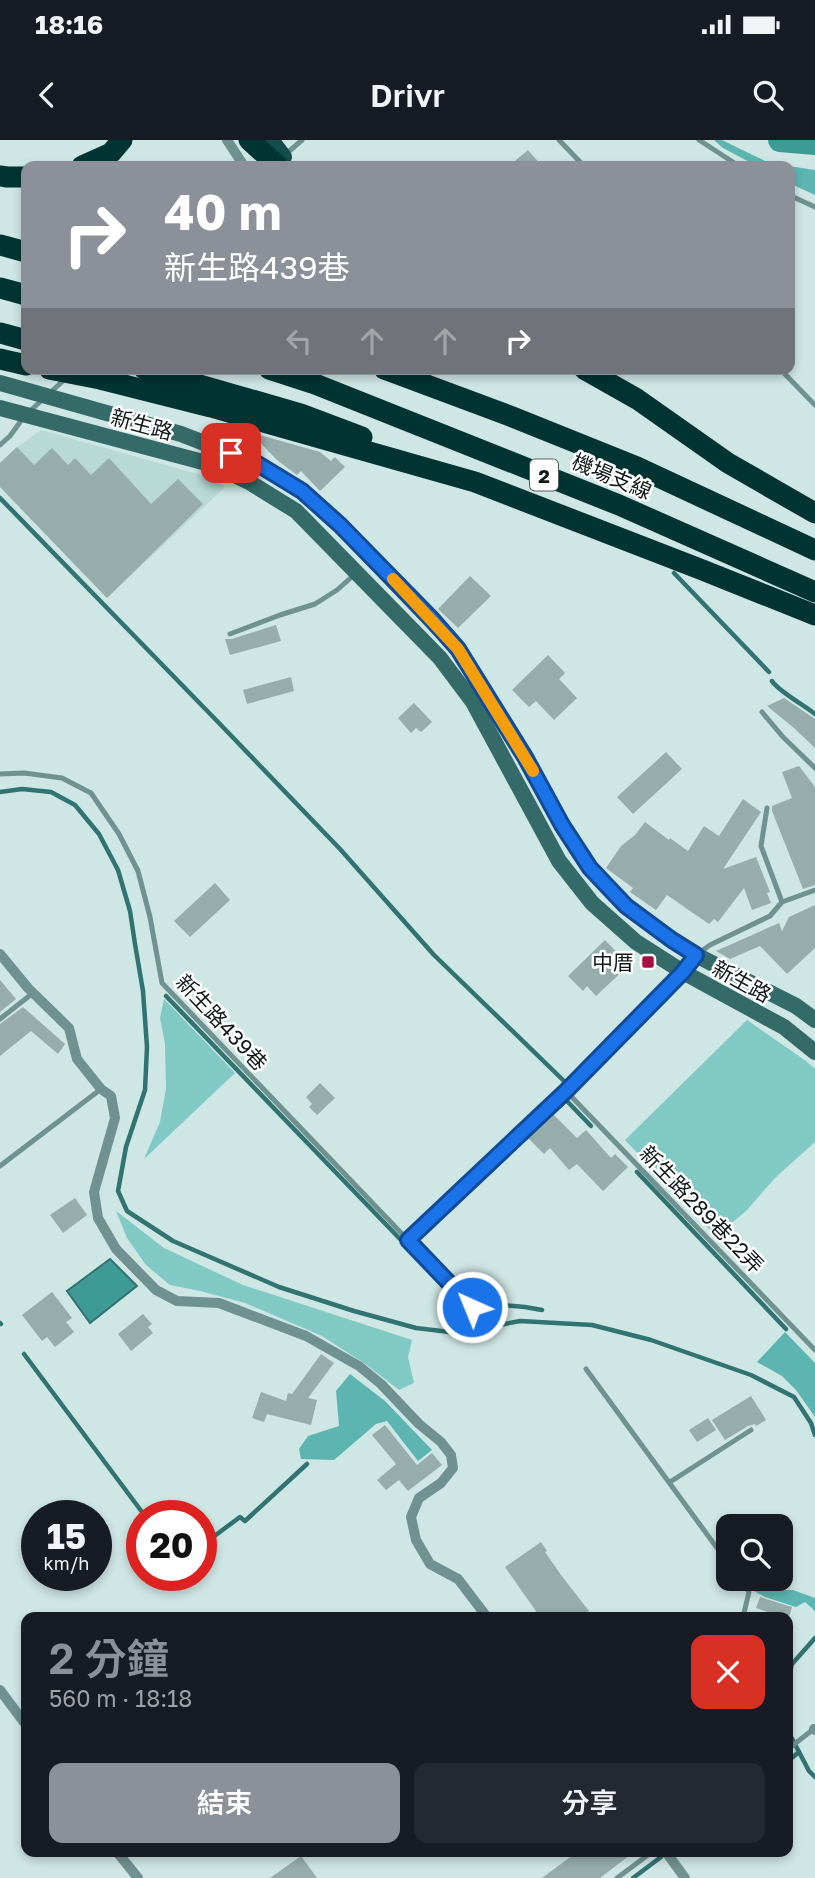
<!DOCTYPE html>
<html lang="zh-TW">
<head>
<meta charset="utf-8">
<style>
  :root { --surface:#171b24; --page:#242831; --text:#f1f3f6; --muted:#9ea1a6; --accent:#8c9099 }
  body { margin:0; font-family:"Golos Text","Noto Sans TC",sans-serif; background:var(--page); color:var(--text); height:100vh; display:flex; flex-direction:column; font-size:26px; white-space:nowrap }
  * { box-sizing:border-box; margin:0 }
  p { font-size:23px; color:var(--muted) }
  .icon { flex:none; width:38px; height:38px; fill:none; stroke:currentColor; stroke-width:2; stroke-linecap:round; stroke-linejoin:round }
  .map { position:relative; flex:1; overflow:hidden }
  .drawer { position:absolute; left:21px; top:1472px; width:772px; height:245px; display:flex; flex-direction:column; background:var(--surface); border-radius:14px; box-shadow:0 4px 10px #0003 }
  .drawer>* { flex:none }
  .guide { position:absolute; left:21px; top:21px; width:774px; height:214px; border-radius:14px; box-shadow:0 4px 10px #0003; background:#8c9099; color:#fff; overflow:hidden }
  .tools { position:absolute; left:716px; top:1374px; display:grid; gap:14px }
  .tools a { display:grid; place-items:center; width:77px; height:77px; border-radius:14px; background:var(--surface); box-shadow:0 4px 10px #0003; font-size:35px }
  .speed { position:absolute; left:21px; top:1360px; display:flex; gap:14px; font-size:35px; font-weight:700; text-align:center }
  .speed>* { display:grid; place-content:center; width:91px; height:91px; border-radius:50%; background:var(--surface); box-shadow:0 4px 10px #0003; line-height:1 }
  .speed small { font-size:18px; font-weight:400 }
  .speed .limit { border:10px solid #d22; background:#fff; color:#111 }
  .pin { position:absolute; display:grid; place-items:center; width:60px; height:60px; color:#fff; margin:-30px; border-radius:14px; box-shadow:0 4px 10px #0006 }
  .me { position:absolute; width:77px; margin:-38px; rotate:316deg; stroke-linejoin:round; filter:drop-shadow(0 0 5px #0008) }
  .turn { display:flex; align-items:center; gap:24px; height:147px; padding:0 28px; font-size:32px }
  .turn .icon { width:91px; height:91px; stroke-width:2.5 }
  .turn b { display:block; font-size:49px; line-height:60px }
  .lanes { display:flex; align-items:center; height:66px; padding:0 28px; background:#0003; justify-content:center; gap:35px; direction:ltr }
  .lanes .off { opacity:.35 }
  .round { display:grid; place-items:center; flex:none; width:74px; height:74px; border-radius:14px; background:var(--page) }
  .head { display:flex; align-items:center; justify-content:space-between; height:119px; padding:0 28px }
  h1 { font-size:42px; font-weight:600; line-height:52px; color:var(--accent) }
  .button { display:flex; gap:14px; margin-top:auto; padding:14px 28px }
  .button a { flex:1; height:80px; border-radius:14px; background:var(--accent); color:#fff; font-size:28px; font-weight:600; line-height:80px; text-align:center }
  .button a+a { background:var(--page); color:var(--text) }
  .status { display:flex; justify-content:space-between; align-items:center; height:49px; padding:0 35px; background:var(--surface); direction:ltr }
  .status svg { height:19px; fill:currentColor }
  header { display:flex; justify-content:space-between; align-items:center; height:91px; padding:0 28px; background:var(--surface); font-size:32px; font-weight:600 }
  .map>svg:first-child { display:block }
  .built { fill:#b9d9d7 }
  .green { fill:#81c9c4 }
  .forest { fill:#5cb5b1 }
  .water { fill:#3e9a95; stroke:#307370; stroke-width:2 }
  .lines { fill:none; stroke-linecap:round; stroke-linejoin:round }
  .stream { stroke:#307370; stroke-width:4.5 }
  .river { stroke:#3e9a95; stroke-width:24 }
  .building { fill:#96adab }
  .lane { stroke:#6f918f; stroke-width:5 }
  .street { stroke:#6f918f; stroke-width:10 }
  .secondary { stroke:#346b69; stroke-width:16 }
  .primary { stroke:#134e4c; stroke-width:18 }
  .highway { stroke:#003433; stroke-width:21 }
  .route-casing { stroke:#114b97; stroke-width:18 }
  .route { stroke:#1a73e8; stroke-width:12 }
  .slow { stroke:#f59e0b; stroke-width:12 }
  .poi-dot { fill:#a71141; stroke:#fff; stroke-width:2.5 }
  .labels { text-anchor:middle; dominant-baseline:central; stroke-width:5; stroke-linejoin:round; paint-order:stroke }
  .shield { fill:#fff; stroke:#585e5d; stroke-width:2 }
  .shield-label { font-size:19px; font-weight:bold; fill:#101918 }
  .street-label { font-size:21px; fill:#101918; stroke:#fff }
  .poi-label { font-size:21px; fill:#101918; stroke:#fff; text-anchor:end }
</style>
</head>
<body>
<div class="status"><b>18:16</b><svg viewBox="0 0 49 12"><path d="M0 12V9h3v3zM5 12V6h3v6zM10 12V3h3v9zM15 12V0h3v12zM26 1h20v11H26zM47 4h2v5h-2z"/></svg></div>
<header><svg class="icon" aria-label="back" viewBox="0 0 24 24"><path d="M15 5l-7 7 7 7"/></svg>Drivr<svg class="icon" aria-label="search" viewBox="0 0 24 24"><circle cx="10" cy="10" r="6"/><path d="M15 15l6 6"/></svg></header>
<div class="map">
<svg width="815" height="1738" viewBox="0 0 815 1738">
  <rect width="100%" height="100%" fill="#cee6e4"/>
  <!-- built -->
  <polygon class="built" points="41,290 212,338 225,347 107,458 0,347 0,323 17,307"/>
  <!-- green -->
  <g class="green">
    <polygon points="164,859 235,933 144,1019 160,982 166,949 165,904 160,878"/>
    <polygon points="747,880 806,921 815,929 815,1002 776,1037 746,1071 716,1096 625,1000"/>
    <polygon points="116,1071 164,1108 243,1145 412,1200 408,1217 414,1243 399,1250 367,1225 322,1196 245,1163 200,1151 170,1145 146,1125 127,1098"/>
  </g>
  <!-- forest -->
  <g class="forest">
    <polygon points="714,0 722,0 769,23 815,30 815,55 789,43 789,26 757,26 723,8"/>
    <polygon points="785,1192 815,1223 815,1277 796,1250 782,1236 757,1222"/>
    <polygon points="350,1234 385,1261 432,1310 418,1321 387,1281 376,1284 334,1320 301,1319 299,1309 308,1296 339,1286 336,1251"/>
    <polygon points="763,1440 786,1450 793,1450 815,1458 815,1471 805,1462 796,1467 765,1457 752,1450 753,1441"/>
  </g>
  <!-- water -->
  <polygon class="water" points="110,1119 137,1146 90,1183 67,1151"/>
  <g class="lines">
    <!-- stream -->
    <g class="stream">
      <polyline points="0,358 218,582 340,709 434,815 565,942"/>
      <polyline points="674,433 769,532"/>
      <path d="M 772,541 C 778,551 804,565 815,574"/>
      <polyline points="0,652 22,649 51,652 75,665 99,694 118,730 130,771 135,804 143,851 147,907 145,950 126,1007 118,1051 127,1071 173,1101 279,1147 354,1171 416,1188 458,1193 520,1181 592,1185 651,1200 751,1235 794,1257 811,1283 815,1295"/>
      <polyline points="166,856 400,1099"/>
      <polyline points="526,998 566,960 591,986"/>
      <path d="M 505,1017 L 416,1100 L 478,1167 C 500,1164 520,1165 542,1170"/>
      <polyline points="637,1032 786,1189"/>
      <polyline points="0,1183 1,1184"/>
      <polyline points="24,1214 145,1376"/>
      <polyline points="201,1406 240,1377 245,1381 307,1324"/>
      <polyline points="788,1539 792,1524 815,1498"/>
      <polyline points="788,1591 809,1631 815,1637"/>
      <polyline points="788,1621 799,1612"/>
      <polyline points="633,1738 661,1717"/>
    </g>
    <!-- river -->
    <polyline class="river" points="780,0 815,3"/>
  </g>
  <!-- building -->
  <g class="building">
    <polygon points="528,10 542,26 509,26"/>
    <polygon points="250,292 320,312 331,321 335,317 345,327 320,351 301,331 297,335 277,320"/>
    <polygon points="17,307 34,325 52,308 68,325 75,318 91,335 109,318 151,364 178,339 203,364 107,458 0,347 0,323"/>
    <polygon points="470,436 491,456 458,488 438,469"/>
    <polygon points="276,485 281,501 230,515 225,499 232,499"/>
    <polygon points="548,515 565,533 559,539 577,558 554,580 536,561 529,567 512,550"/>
    <polygon points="291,537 294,551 247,564 243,550"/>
    <polygon points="784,558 815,579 815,608 794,588 767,566"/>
    <polygon points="414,563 432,582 421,592 416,588 411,593 398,578"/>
    <polygon points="666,612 682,629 633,674 617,657"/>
    <polygon points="799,626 815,647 815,745 803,749 772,671 772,666 792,658 782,632"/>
    <polygon points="743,659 761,672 723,729 756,717 770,752 767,753 771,763 752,770 744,748 718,782 714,779 709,784 667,755 656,770 630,752 633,748 606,728 621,706 635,695 645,682 669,700 670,698 688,711 704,686 719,696"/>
    <polygon points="215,743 230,760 190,797 174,781"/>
    <polygon points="815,765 815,808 787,834 760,806 730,819 716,811 779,783 782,791 789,777"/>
    <polygon points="605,800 629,825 596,856 587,846 583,851 568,836"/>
    <polygon points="0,840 16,859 0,872"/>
    <polygon points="23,867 65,904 58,914 31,891 0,916 0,884"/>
    <polygon points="320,943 335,958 317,975 309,967 312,964 306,957"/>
    <polygon points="553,974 577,998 586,990 611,1018 615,1014 628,1027 603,1051 577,1024 569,1030 550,1008 544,1014 528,998"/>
    <polygon points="75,1058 87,1075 63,1093 50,1075"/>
    <polygon points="52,1152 72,1178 66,1182 74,1192 55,1207 47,1197 42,1201 22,1175"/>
    <polygon points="143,1174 152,1184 148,1187 153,1193 131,1211 118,1194"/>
    <polygon points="321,1214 334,1223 308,1258 317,1260 311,1285 267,1274 264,1282 252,1278 261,1252 286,1261 288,1253 292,1254"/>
    <polygon points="751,1256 766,1280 756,1286 755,1284 748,1286 725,1300 712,1280"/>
    <polygon points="708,1278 716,1290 697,1302 689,1290"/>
    <polygon points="385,1285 417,1325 432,1313 442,1325 408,1351 399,1340 386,1350 377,1340 396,1324 372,1295"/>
    <polygon points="541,1402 547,1411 545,1412 561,1435 589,1471 581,1477 540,1477 505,1427"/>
    <polygon points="760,1457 792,1467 789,1477 776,1477 776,1475 756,1468"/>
    <polygon points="577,1712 634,1712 600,1738 542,1738"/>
    <polygon points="301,1716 317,1738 270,1738"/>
  </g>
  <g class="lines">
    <!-- lane -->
    <g class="lane">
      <polyline points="559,0 584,26"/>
      <polyline points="699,0 739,26"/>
      <polyline points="286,14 302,0"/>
      <polyline points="789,55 815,67"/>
      <polyline points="780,229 815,265"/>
      <polyline points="30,271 64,240"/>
      <polyline points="0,305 10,296 23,278"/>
      <polyline points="230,494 280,475 315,464 337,450 354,435"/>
      <polyline points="762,572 783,597 815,628"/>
      <polyline points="0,634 24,633 62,638 91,653 119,694 138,731 150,777 162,843 472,1167"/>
      <polyline points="767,668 761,706 782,762"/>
      <polyline points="0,879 33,853"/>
      <polyline points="566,951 815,1210"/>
      <polyline points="0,1026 101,949"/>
      <polyline points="408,1100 566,951 683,832 696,815 710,805 770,776 782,762 815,750"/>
      <polyline points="586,1229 728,1423"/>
      <polyline points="670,1342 751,1290"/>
      <polyline points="739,1438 749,1452 743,1477"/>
      <polyline points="788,1609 815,1588"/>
      <polyline points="617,1738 652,1712"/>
    </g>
    <!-- street -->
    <g class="street">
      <polyline points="227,0 244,26"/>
      <polyline points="0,814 28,848 69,888 77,919 101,949 111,956 115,978 94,1052 98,1078 116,1109 156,1150 177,1161 219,1163 306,1196 359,1226 381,1244 419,1284 441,1302 451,1315 453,1328 441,1343 419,1358 411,1377 416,1400 430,1424 458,1439 487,1477"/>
      <polyline points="0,1550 26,1585"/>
      <polyline points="814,1589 815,1590"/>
      <polyline points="117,1712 138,1738"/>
      <polyline points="666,1712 685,1738"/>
    </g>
    <!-- secondary -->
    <g class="secondary">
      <polyline points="0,243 181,294 256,323 302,351 340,385 458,509 525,617 562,685 590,728 626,766 672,800 696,815 796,866 815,880"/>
      <polyline points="0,268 214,325 249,342 296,371 440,518 473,562 559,721 592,763 636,802 683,832 784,887 815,912"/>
    </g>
    <!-- primary -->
    <polyline class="primary" points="270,0 283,17"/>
    <!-- highway -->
    <g class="highway">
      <polyline points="249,0 278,26"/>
      <polyline points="82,26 111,13 122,0"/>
      <polyline points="0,36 7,37 26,37"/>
      <polyline points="0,105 26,112"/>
      <polyline points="0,148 26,155"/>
      <polyline points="0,193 26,200"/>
      <polyline points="0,219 26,225"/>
      <polyline points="49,229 100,239 211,267 475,342 700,429 815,475"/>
      <polyline points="144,229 301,274 362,297"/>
      <polyline points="269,229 315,244 619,365 815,452"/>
      <polyline points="384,229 510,276 637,327 815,410"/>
      <polyline points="584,229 637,259 728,323 815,373"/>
    </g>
  </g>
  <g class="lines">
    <defs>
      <polyline id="route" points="231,313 256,323 302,351 340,385 431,478 458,509 525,617 562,685 590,728 626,766 672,800 696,815 683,832 566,951 408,1100 472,1167"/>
    </defs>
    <!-- route casing -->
    <use href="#route" class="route-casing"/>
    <!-- route -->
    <use href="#route" class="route"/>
    <!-- slow -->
    <polyline class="slow" points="393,439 458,509 533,631"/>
  </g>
  <!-- markers -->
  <rect class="poi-dot" x="641" y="815" width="14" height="14" rx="3.5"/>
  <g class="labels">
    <!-- shield labels -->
    <rect class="shield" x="530" y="319.5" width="28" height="31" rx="5"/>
    <g class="shield-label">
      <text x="544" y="335">2</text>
    </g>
    <!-- street labels -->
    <g class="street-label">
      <text transform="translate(142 284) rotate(15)">新生路</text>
      <text transform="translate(612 336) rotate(23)">機場支線</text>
      <text transform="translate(742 841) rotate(29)">新生路</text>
      <text transform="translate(222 882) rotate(47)">新生路439巷</text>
      <text transform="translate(702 1069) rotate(46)">新生路289巷22弄</text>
    </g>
    <!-- poi labels -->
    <g class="poi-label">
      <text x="634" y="822">中厝</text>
    </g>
  </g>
</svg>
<div class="tools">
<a><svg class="icon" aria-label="search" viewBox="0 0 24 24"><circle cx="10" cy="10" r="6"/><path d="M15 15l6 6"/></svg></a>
</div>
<div class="speed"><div>15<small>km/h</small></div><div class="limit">20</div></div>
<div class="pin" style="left:231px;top:313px;background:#d93025"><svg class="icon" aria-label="arrive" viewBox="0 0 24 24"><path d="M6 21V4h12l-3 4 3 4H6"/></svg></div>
<svg class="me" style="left:472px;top:1167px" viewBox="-20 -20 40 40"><circle r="17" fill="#1a73e8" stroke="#fff" stroke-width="3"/><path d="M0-11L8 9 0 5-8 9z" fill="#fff"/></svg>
<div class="guide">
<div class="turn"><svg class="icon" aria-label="right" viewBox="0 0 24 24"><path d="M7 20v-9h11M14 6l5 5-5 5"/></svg><div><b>40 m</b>新生路439巷</div></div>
<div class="lanes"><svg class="icon off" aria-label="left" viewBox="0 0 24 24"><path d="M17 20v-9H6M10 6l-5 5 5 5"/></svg><svg class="icon off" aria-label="ahead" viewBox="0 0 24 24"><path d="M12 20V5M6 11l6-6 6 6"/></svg><svg class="icon off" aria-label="ahead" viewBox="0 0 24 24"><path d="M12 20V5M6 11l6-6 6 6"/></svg><svg class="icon" aria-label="right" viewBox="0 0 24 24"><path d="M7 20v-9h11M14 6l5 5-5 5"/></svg></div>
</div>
<section class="drawer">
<div class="head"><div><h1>2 分鐘</h1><p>560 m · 18:18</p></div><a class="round" style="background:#d93025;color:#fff"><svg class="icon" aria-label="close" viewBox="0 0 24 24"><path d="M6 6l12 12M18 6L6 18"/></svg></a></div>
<div class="button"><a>結束</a><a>分享</a></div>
</section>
</div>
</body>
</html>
